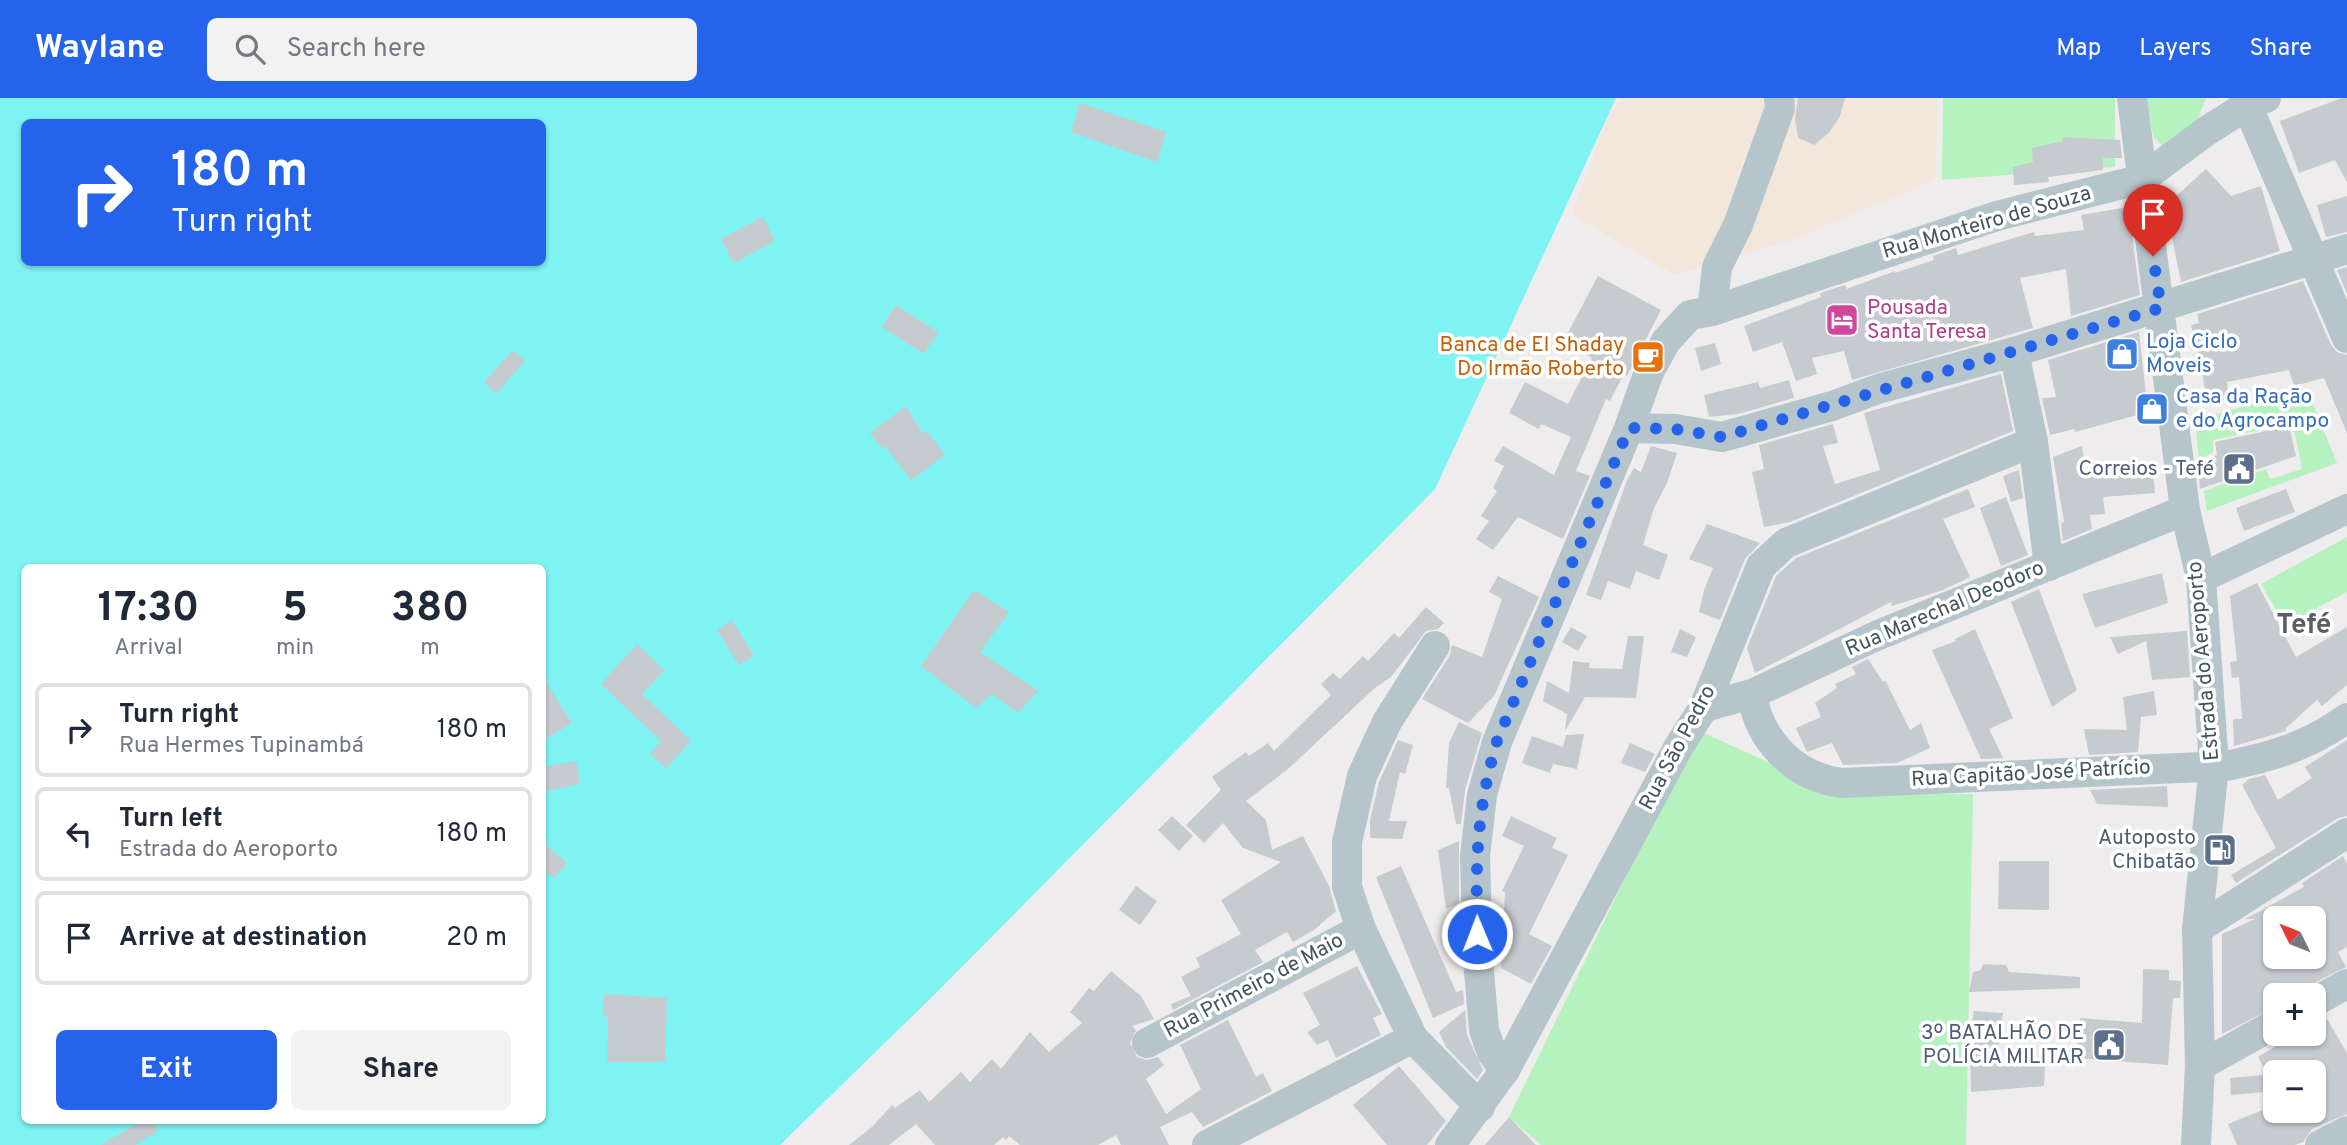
<!DOCTYPE html>
<html lang="en">
<head>
<meta charset="utf-8">
<style>
  :root { --surface:#fff; --page:#f2f2f3; --text:#1f2937; --muted:#747a83; --line:#e0e1e3; --accent:#2563eb }
  body { margin:0; font-family:Overpass,sans-serif; background:var(--page); color:var(--text); height:100vh; display:flex; flex-direction:column; font-size:26px; white-space:nowrap }
  * { box-sizing:border-box; margin:0 }
  p { font-size:23px; color:var(--muted) }
  .icon { flex:none; width:38px; height:38px; fill:none; stroke:currentColor; stroke-width:2; stroke-linecap:round; stroke-linejoin:round }
  .map { position:relative; flex:1; overflow:hidden }
  .sheet { position:absolute; left:21px; top:466px; width:525px; height:560px; display:flex; flex-direction:column; background:var(--surface); border-radius:10px; box-shadow:0 2px 5px #0004 }
  .sheet>* { flex:none }
  .hud { position:absolute; left:21px; top:21px; width:525px; height:147px; border-radius:10px; box-shadow:0 2px 5px #0004; background:#2563eb; color:#fff; overflow:hidden }
  .needle { width:46px; rotate:313deg }
  .controls { position:absolute; left:2263px; top:808px; display:grid; gap:14px }
  .controls a { display:grid; place-items:center; width:63px; height:63px; border-radius:10px; background:var(--surface); box-shadow:0 2px 5px #0004; font-size:35px }
  .pin { position:absolute; display:grid; place-items:center; width:60px; height:60px; color:#fff; margin:-72px -30px; border-radius:50% 50% 50% 0; rotate:-45deg; box-shadow:0 0 7px #0007 }
  .pin .icon { rotate:45deg }
  .me { position:absolute; width:77px; margin:-38px; rotate:359deg; stroke-linejoin:round; filter:drop-shadow(0 0 5px #0008) }
  .turn { display:flex; align-items:center; gap:24px; height:147px; padding:0 35px; font-size:32px }
  .turn .icon { width:91px; height:91px; stroke-width:2.5 }
  .turn b { display:block; font-size:49px; line-height:60px }
  .eta { display:flex; justify-content:space-evenly; align-items:center; height:119px; text-align:center }
  .eta b { font-size:42px; font-weight:700; line-height:49px }
  .button { display:flex; gap:14px; margin-top:auto; padding:14px 35px }
  .button a { flex:1; height:80px; border-radius:10px; background:var(--accent); color:#fff; font-size:28px; font-weight:700; line-height:80px; text-align:center }
  .button a+a { background:var(--page); color:var(--text) }
  ul { padding:0; list-style:none }
  li { display:flex; align-items:center; gap:21px; height:94px; margin:0 14px 10px; padding:0 21px; border:4px solid var(--line); border-radius:10px }
  li div { flex:1 }
  li b { display:block; font-size:26px }
  li em { font-style:normal }
  header { display:flex; align-items:center; gap:42px; box-sizing:border-box; height:98px; padding:0 35px; background:var(--accent); color:#fff }
  header strong { font-size:33px }
  nav { display:flex; gap:38px; margin-inline-start:auto; font-size:24px }
  .search { width:490px; height:63px; background:var(--page); display:flex; align-items:center; gap:18px; box-sizing:border-box; padding:0 24px; border-radius:10px; color:var(--muted); font-size:26px }
  .map>svg:first-child { display:block }
  .green { fill:#b6f2c0 }
  .sand { fill:#f3e6db }
  .water { fill:#7ff2f2; fill-rule:evenodd }
  .building { fill:#c6cbd0; fill-rule:evenodd }
  .lines { fill:none; stroke-linecap:round; stroke-linejoin:round }
  .minor { stroke:#b6c5cb; stroke-width:30 }
  .route { stroke:#2563eb; stroke-width:12; stroke-dasharray:0 21.6 }
  .labels { text-anchor:middle; dominant-baseline:central; stroke-width:7; stroke-linejoin:round; paint-order:stroke }
  .street-label { font-size:21px; fill:#43555b; stroke:#fff }
  .hotel-label { font-size:21px; fill:#b23c85; stroke:#fff; text-anchor:start }
  .shop-label { font-size:21px; fill:#366cbe; stroke:#fff; text-anchor:start }
  .food-label { font-size:21px; fill:#c56008; stroke:#fff; text-anchor:end }
  .service-label { font-size:21px; fill:#4e5e75; stroke:#fff; text-anchor:end }
  .district-label { font-size:28px; font-weight:bold; fill:#595f62; stroke:#fff }
</style>
</head>
<body>
<header>
<strong>Waylane</strong>
<div class="search"><svg class="icon" aria-label="search" viewBox="0 0 24 24"><circle cx="10" cy="10" r="6"/><path d="M15 15l6 6"/></svg>Search here</div>
<nav><a>Map</a><a>Layers</a><a>Share</a></nav>
</header>
<div class="map">
<svg width="2347" height="1047" viewBox="0 0 2347 1047">
  <rect width="100%" height="100%" fill="#efeced"/>
  <!-- green -->
  <g class="green">
    <polygon points="1943,0 2115,0 2115,69 1942,82"/>
    <polygon points="2146,0 2206,0 2194,31 2165,51 2153,38"/>
    <polygon points="2307,291 2337,365 2207,413 2204,393 2266,371 2270,381 2302,371 2293,325 2213,342 2213,354 2199,362 2195,322"/>
    <polygon points="2347,439 2347,494 2285,527 2261,486"/>
    <polygon points="1697,632 1837,695 1973,696 1966,1047 1541,1047 1509,1019"/>
  </g>
  <!-- sand -->
  <polygon class="sand" points="1622,0 1938,0 1935,82 1789,143 1675,177 1572,117 1607,20"/>
  <!-- water -->
  <path class="water" d="M 0,0 L 1616,0 L 1435,391 L 933,898 L 780,1047 L 0,1047 ZM 24,24 L 542,24 L 542,164 L 24,164 ZM 24,469 L 542,469 L 542,1022 L 24,1022 Z"/>
  <!-- building -->
  <g class="building">
    <polygon points="1798,0 1845,0 1840,18 1829,35 1814,47 1798,40 1795,21"/>
    <polygon points="2342,0 2347,0 2347,84 2335,62 2299,75 2280,23"/>
    <polygon points="1080,5 1166,34 1157,64 1071,34"/>
    <polygon points="2063,39 2120,42 2122,60 2103,60 2103,72 2048,79 2049,84 2014,87 2013,69 2033,64 2032,50 2063,43"/>
    <polygon points="2206,71 2231,98 2261,88 2280,153 2181,184 2167,115 2173,101"/>
    <polygon points="2347,98 2347,134 2326,139 2317,107"/>
    <polygon points="2122,110 2129,115 2140,197 2071,218 2066,171 2020,180 2033,230 1852,282 1844,253 1812,260 1817,276 1796,283 1782,244 1753,254 1744,228 1821,199 1820,196 1823,194 1845,187 1847,191 1895,173 1895,175 1934,162 1933,158 1956,150 1958,157 2034,134 2035,138 2084,132 2081,117"/>
    <polygon points="763,119 775,143 734,165 721,141"/>
    <polygon points="2347,169 2347,196 2337,172"/>
    <polygon points="1598,178 1661,212 1627,278 1624,276 1610,303 1606,301 1576,373 1590,378 1563,441 1518,419 1493,452 1476,441 1489,423 1481,418 1497,393 1493,390 1504,368 1494,363 1503,348 1554,377 1571,339 1541,326 1539,331 1509,315 1525,284 1568,306 1592,260 1563,244"/>
    <polygon points="2303,183 2331,247 2337,254 2347,257 2347,335 2324,280 2294,288 2289,272 2227,284 2229,302 2206,304 2202,268 2191,227 2199,225 2197,216"/>
    <polygon points="896,207 938,234 924,256 882,229"/>
    <polygon points="2139,234 2148,314 2075,334 2074,331 2050,337 2042,300 2056,299 2048,262"/>
    <polygon points="1715,245 1721,266 1701,273 1695,250"/>
    <polygon points="513,252 525,263 496,296 484,284"/>
    <polygon points="2001,276 2013,333 1790,424 1764,429 1752,374 1764,371 1759,347 1833,326 1838,345 1823,348 1835,386 1880,372 1864,315"/>
    <polygon points="1789,282 1794,300 1738,316 1709,319 1704,297 1758,284 1760,290"/>
    <polygon points="906,308 923,336 927,333 945,357 911,382 885,348 882,350 870,335"/>
    <polygon points="2289,328 2296,358 2200,391 2198,365 2217,357 2215,344"/>
    <polygon points="1651,348 1677,355 1667,385 1654,410 1643,447 1668,457 1659,482 1636,473 1630,491 1608,483 1601,502 1586,497 1627,382 1634,370 1641,374"/>
    <polygon points="2082,348 2086,379 2153,375 2155,395 2103,399 2105,416 2090,417 2092,431 2063,443 2061,425 2064,424 2053,359"/>
    <polygon points="2019,372 2023,400 2011,404 2003,378"/>
    <polygon points="1968,391 1975,409 1943,421 1970,479 1943,492 1892,508 1891,504 1755,575 1747,550 1776,478 1796,460"/>
    <polygon points="2286,391 2295,414 2244,433 2236,410"/>
    <polygon points="2006,399 2028,457 2001,468 1980,410"/>
    <polygon points="1707,426 1760,445 1745,461 1720,522 1699,514 1704,492 1713,470 1689,461"/>
    <polygon points="2162,475 2168,505 2095,530 2082,496"/>
    <polygon points="1498,478 1539,499 1494,598 1468,625 1422,601 1450,557 1452,547 1482,559 1502,501 1489,494"/>
    <polygon points="2257,485 2296,559 2347,529 2347,587 2322,608 2317,602 2286,630 2286,633 2234,648 2233,621 2242,621 2239,579 2232,580 2230,564 2237,563 2230,498"/>
    <polygon points="2039,491 2077,592 2052,609 2011,504"/>
    <polygon points="974,492 1009,514 980,554 1038,593 1018,615 992,596 976,610 921,568"/>
    <polygon points="1426,509 1444,525 1438,531 1426,533 1391,579 1376,589 1288,671 1246,703 1266,722 1272,752 1303,738 1329,788 1336,813 1314,832 1293,844 1287,834 1255,852 1263,864 1173,912 1171,906 1191,898 1181,879 1200,869 1196,860 1241,836 1221,802 1281,764 1243,750 1223,725 1204,745 1186,727 1221,692 1212,679 1246,654 1249,658 1268,645 1274,653 1331,597 1321,586 1333,575 1340,581 1363,558 1368,563 1394,535 1399,540"/>
    <polygon points="732,522 754,558 739,567 717,532"/>
    <polygon points="1571,529 1587,538 1578,553 1562,544"/>
    <polygon points="1680,531 1696,539 1687,559 1671,554"/>
    <polygon points="1975,531 2013,620 1989,631 2003,660 1981,661 1932,552 1956,543 1955,541"/>
    <polygon points="2187,533 2190,579 2152,582 2146,543 2118,556 2110,539"/>
    <polygon points="1628,538 1644,538 1636,600 1585,599 1565,633 1567,616 1543,603 1547,583 1569,595 1573,563 1590,565 1589,570 1622,571"/>
    <polygon points="637,546 664,572 642,596 691,643 666,670 650,656 661,643 601,586"/>
    <polygon points="1868,561 1883,584 1885,582 1910,632 1921,625 1930,650 1897,665 1843,667 1832,645 1807,654 1796,630 1821,619 1815,605 1837,590 1835,586 1856,576 1852,569"/>
    <polygon points="542,578 572,625 542,643"/>
    <polygon points="2154,593 2157,617 2141,619 2138,654 2089,657 2084,631 2127,632 2123,599"/>
    <polygon points="1459,624 1482,635 1465,692 1461,726 1456,726 1449,690 1446,690 1449,645"/>
    <polygon points="1584,636 1577,671 1553,666 1550,675 1522,665 1532,638 1563,649 1566,637"/>
    <polygon points="1398,642 1413,647 1405,676 1400,674 1389,723 1407,723 1402,741 1370,740 1370,722 1379,684"/>
    <polygon points="2347,642 2347,718 2338,720 2236,785 2231,777 2276,750 2242,687 2249,681 2265,677 2278,702 2312,680 2305,669"/>
    <polygon points="1630,645 1655,656 1645,674 1621,665"/>
    <polygon points="576,663 580,686 542,694 542,669"/>
    <polygon points="2167,688 2168,709 2097,706 2090,692"/>
    <polygon points="1172,718 1193,738 1179,753 1158,732"/>
    <polygon points="1511,718 1557,740 1552,750 1568,757 1529,836 1552,848 1531,886 1501,870 1505,794 1502,793 1524,748 1502,738"/>
    <polygon points="542,743 567,765 554,780 542,771"/>
    <polygon points="1459,743 1459,805 1446,811 1438,752"/>
    <path d="M 2343,758 L 2347,766 L 2347,849 L 2338,854 L 2346,869 L 2306,889 L 2298,898 L 2275,898 L 2275,909 L 2222,936 L 2222,836 L 2255,821 L 2245,821 L 2304,789 L 2302,785 ZM 2275,821 L 2314,821 L 2314,859 L 2275,859 Z"/>
    <polygon points="1999,763 2049,763 2049,812 1998,811"/>
    <polygon points="1401,768 1456,894 1463,892 1464,906 1433,920 1376,779"/>
    <polygon points="1136,788 1157,803 1140,827 1119,812"/>
    <polygon points="1983,866 2006,867 2009,874 2080,879 2080,890 1969,894 1973,874 1981,872"/>
    <polygon points="1357,868 1382,916 1373,920 1381,937 1336,960 1328,942 1317,947 1307,934 1320,927 1303,895"/>
    <polygon points="2143,871 2169,872 2169,882 2181,883 2180,900 2173,900 2168,967 2076,960 2080,920 2142,925"/>
    <polygon points="1111,873 1141,898 1154,921 1132,928 1136,932 1130,945 1137,959 1147,962 1158,959 1164,967 1146,981 1166,1016 1201,991 1180,947 1228,922 1256,979 1263,975 1272,993 1203,1029 1192,1014 1160,1029 1169,1047 1121,1047 1116,1037 1098,1047 1020,1047 1009,1038 1006,1042 1003,1039 994,1047 935,1047 916,1026 889,1047 849,1047 873,1028 892,1007 895,1010 920,992 929,1004 961,974 970,984 992,961 1001,971 1030,934 1049,954 1082,925 1070,914 1089,890 1094,893"/>
    <polygon points="604,896 667,900 665,964 607,964 608,919 603,918"/>
    <polygon points="1465,912 1467,937 1483,972 1477,981 1446,949 1439,934"/>
    <polygon points="1974,913 2003,915 1996,968 2045,968 2044,988 1971,994 1970,949 1968,949"/>
    <polygon points="2327,921 2347,955 2347,1016 2312,1031 2303,1044 2295,1047 2237,1047 2228,1026 2275,1007 2275,1013 2314,1013 2314,991 2319,989 2314,989 2314,962 2292,975 2267,975 2258,959 2296,936 2314,936 2314,930"/>
    <polygon points="1399,968 1446,1023 1427,1047 1387,1047 1353,1007"/>
    <polygon points="2275,976 2275,993 2231,997 2230,980"/>
    <polygon points="1509,1019 1536,1047 1485,1047"/>
    <polygon points="143,1022 152,1022 158,1033 135,1047 101,1047"/>
  </g>
  <g class="lines">
    <!-- minor -->
    <g class="minor">
      <polyline points="2132,0 2185,412 2201,480 2214,668 2197,831 2200,968 2196,1047"/>
      <polyline points="2244,0 2347,240"/>
      <polyline points="1712,213 1717,169 1738,127 1780,10 1779,0"/>
      <polyline points="2014,254 2033,344 2049,468"/>
      <polyline points="1629,330 1675,331 1722,339 1832,308 1878,291 2014,254 2347,151"/>
      <polyline points="2201,480 2347,411"/>
      <polyline points="1435,548 1387,624 1362,678 1347,744 1347,789 1361,831 1413,940 1480,1009"/>
      <path d="M 1752,596 C 1759,643 1794,678 1841,685 L 2226,668 C 2271,659 2309,648 2347,620"/>
      <polyline points="1704,609 1752,596 1876,538 2185,412"/>
      <polyline points="2197,831 2347,735"/>
      <polyline points="2314,904 2347,886"/>
      <polyline points="1147,945 1361,831"/>
      <polyline points="2200,968 2275,926"/>
      <polyline points="1505,972 1492,955 1484,932 1478,862 1475,758 1482,697 1497,644 1629,330 1649,274 1666,243 1690,217 1712,213 1997,118 2142,81 2208,32 2248,7 2266,0"/>
      <polyline points="1207,1047 1413,940"/>
      <polyline points="1450,1047 1505,972 1679,648 1704,609 1761,468 1786,445 2033,344"/>
      <polyline points="2320,1047 2347,1033"/>
    </g>
  </g>
  <g class="lines">
    <!-- route -->
    <path class="route" d="M 1477,836 C 1476,762 1476,715 1497,643 L 1629,330 L 1675,331 L 1722,339 L 2161,210 L 2153,158"/>
  </g>
  <!-- icons -->
  <defs>
    <symbol id="hotel-square" viewBox="-11 -11 22 22"><rect x="-9" y="-9" width="18" height="18" rx="4" fill="#d1479c" stroke="#fff"/><path d="M-6-4.5h1.5V1H6V5H4.5V3h-9V5H-6ZM-4 0a1.8 1.8 0 1 1 3.6 0ZM.5 0V-2.5h3Q6-2.5 6 0Z" fill="#fff"/></symbol>
    <symbol id="shop-square" viewBox="-11 -11 22 22"><rect x="-9" y="-9" width="18" height="18" rx="4" fill="#3f7fe0" stroke="#fff"/><path d="M-5-2.5h2.3a2.7 3.5 0 0 1 5.4 0H5L5.5 6h-11ZM-1.5-2.5h3a1.5 2.3 0 0 0-3 0Z" fill="#fff"/></symbol>
    <symbol id="cafe-square" viewBox="-11 -11 22 22"><rect x="-9" y="-9" width="18" height="18" rx="4" fill="#e8710a" stroke="#fff"/><path d="M-5.5-4.5H6V0H3Q3 3.5 0 3.5H-2.5Q-5.5 3.5-5.5 0ZM3-3.2v2h1.7v-2ZM-6 4.5H4V6H-6Z" fill="#fff"/></symbol>
    <symbol id="civic-square" viewBox="-11 -11 22 22"><rect x="-9" y="-9" width="18" height="18" rx="4" fill="#5c6f8a" stroke="#fff"/><path d="M-.6-6.5H3V-4.5H.6V-3L4-1V1h2V6H-6V1h2V-1L-.6-3ZM-1.2 2.5V6h2.4V2.5Z" fill="#fff"/></symbol>
    <symbol id="fuel-square" viewBox="-11 -11 22 22"><rect x="-9" y="-9" width="18" height="18" rx="4" fill="#5c6f8a" stroke="#fff"/><path d="M-5.5-6h7V0h2V4h1.3V-2.5L3-4.5l.8-.8L6-3V5H2.5V1h-1V6h-7ZM-4.2-4.7v3.2H.2V-4.7Z" fill="#fff"/></symbol>
  </defs>
  <g fill-rule="evenodd">
    <use href="#hotel-square" x="1823" y="203" width="38" height="38"/>
    <use href="#shop-square" x="2103" y="237" width="38" height="38"/>
    <use href="#cafe-square" x="1629" y="240" width="38" height="38"/>
    <use href="#shop-square" x="2133" y="292" width="38" height="38"/>
    <use href="#civic-square" x="2220" y="352" width="38" height="38"/>
    <use href="#fuel-square" x="2201" y="733" width="38" height="38"/>
    <use href="#civic-square" x="2090" y="928" width="38" height="38"/>
  </g>
  <g class="labels">
    <!-- street labels -->
    <g class="street-label">
      <text transform="translate(1987 125) rotate(-16)">Rua Monteiro de Souza</text>
      <text transform="translate(1945 511) rotate(-23)">Rua Marechal Deodoro</text>
      <text transform="translate(2204 563) rotate(-95)">Estrada do Aeroporto</text>
      <text transform="translate(1678 650) rotate(-62)">Rua São Pedro</text>
      <text transform="translate(2031 676) rotate(-3)">Rua Capitão José Patrício</text>
      <text transform="translate(1254 888) rotate(-28)">Rua Primeiro de Maio</text>
    </g>
    <!-- hotel labels -->
    <g class="hotel-label">
      <text x="1867" y="210">Pousada<tspan x="1867" dy="24">Santa Teresa</tspan></text>
    </g>
    <!-- shop labels -->
    <g class="shop-label">
      <text x="2146" y="244">Loja Ciclo<tspan x="2146" dy="24">Moveis</tspan></text>
      <text x="2176" y="299">Casa da Ração<tspan x="2176" dy="24">e do Agrocampo</tspan></text>
    </g>
    <!-- food labels -->
    <g class="food-label">
      <text x="1624" y="247">Banca de El Shaday<tspan x="1624" dy="24">Do Irmão Roberto</tspan></text>
    </g>
    <!-- service labels -->
    <g class="service-label">
      <text x="2214" y="371">Correios - Tefé</text>
      <text x="2196" y="740">Autoposto<tspan x="2196" dy="24">Chibatão</tspan></text>
      <text x="2084" y="935">3º BATALHÃO DE<tspan x="2084" dy="24">POLÍCIA MILITAR</tspan></text>
    </g>
    <!-- district labels -->
    <g class="district-label">
      <text x="2304" y="528">Tefé</text>
    </g>
  </g>
</svg>
<div class="controls">
<a><svg class="needle" viewBox="-14 -14 28 28"><path d="M0-13l5 13h-10z" fill="#e53935"/><path d="M0 13l5-13h-10z" fill="#747a83"/></svg></a>
<a>+</a>
<a>−</a>
</div>
<div class="pin" style="left:2153px;top:158px;background:#d93025"><svg class="icon" aria-label="arrive" viewBox="0 0 24 24"><path d="M6 21V4h12l-3 4 3 4H6"/></svg></div>
<svg class="me" style="left:1477px;top:836px" viewBox="-20 -20 40 40"><circle r="17" fill="#2563eb" stroke="#fff" stroke-width="3"/><path d="M0-11L8 9 0 5-8 9z" fill="#fff"/></svg>
<div class="hud">
<div class="turn"><svg class="icon" aria-label="right" viewBox="0 0 24 24"><path d="M7 20v-9h11M14 6l5 5-5 5"/></svg><div><b>180 m</b>Turn right</div></div>
</div>
<section class="sheet">
<div class="eta">
<div><b>17:30</b><p>Arrival</p></div>
<div><b>5</b><p>min</p></div>
<div><b>380</b><p>m</p></div>
</div>
<ul>
<li><svg class="icon" aria-label="right" viewBox="0 0 24 24"><path d="M7 20v-9h11M14 6l5 5-5 5"/></svg><div><b>Turn right</b><p>Rua Hermes Tupinambá</p></div><em>180 m</em></li>
<li><svg class="icon" aria-label="left" viewBox="0 0 24 24"><path d="M17 20v-9H6M10 6l-5 5 5 5"/></svg><div><b>Turn left</b><p>Estrada do Aeroporto</p></div><em>180 m</em></li>
<li><svg class="icon" aria-label="arrive" viewBox="0 0 24 24"><path d="M6 21V4h12l-3 4 3 4H6"/></svg><div><b>Arrive at destination</b></div><em>20 m</em></li>
</ul>
<div class="button"><a>Exit</a><a>Share</a></div>
</section>
</div>
</body>
</html>
